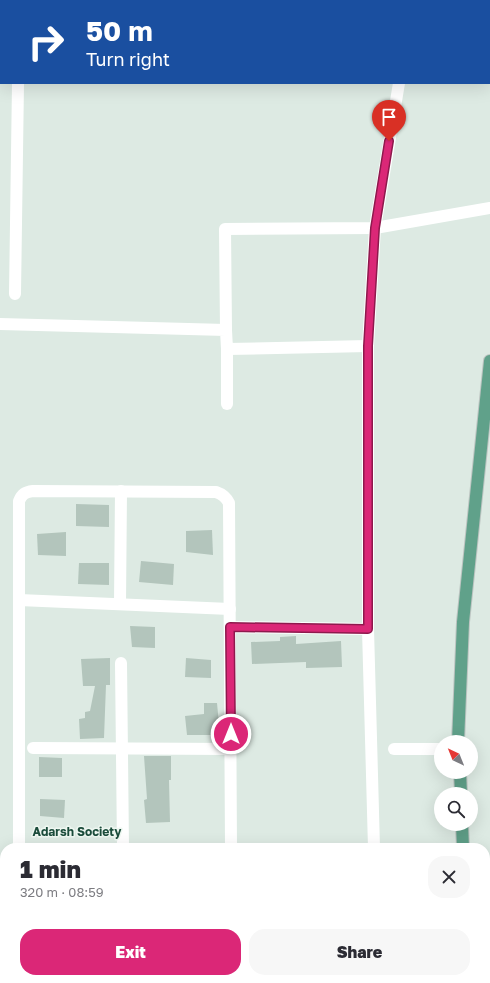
<!DOCTYPE html>
<html lang="en">
<head>
<meta charset="utf-8">
<style>
  :root { --surface:#fff; --page:#f7f7f7; --text:#2b2b33; --muted:#7c7c81; --accent:#db2777 }
  body { margin:0; font-family:"Golos Text",sans-serif; background:var(--page); color:var(--text); height:100vh; display:flex; flex-direction:column; font-size:15px; white-space:nowrap }
  * { box-sizing:border-box; margin:0 }
  p { font-size:13px; color:var(--muted) }
  .icon { flex:none; width:22px; height:22px; fill:none; stroke:currentColor; stroke-width:2; stroke-linecap:round; stroke-linejoin:round }
  .map { position:relative; flex:1; overflow:hidden }
  .details { position:absolute; left:0px; top:843px; width:490px; height:140px; display:flex; flex-direction:column; background:var(--surface); border-radius:16px 16px 0 0; box-shadow:0 4px 16px #0002 }
  .details>* { flex:none }
  .top-card { position:absolute; left:0px; top:0px; width:490px; height:84px; box-shadow:0 4px 16px #0002; background:#1a4fa0; color:#fff; overflow:hidden }
  .needle { width:26px; rotate:317deg }
  .tools { position:absolute; left:434px; top:735px; display:grid; gap:8px }
  .tools a { display:grid; place-items:center; width:44px; height:44px; border-radius:50%; background:var(--surface); box-shadow:0 4px 16px #0002; font-size:20px }
  .pin { position:absolute; display:grid; place-items:center; width:34px; height:34px; color:#fff; margin:-41px -17px; border-radius:50% 50% 50% 0; rotate:-45deg; box-shadow:0 0 4px #0007 }
  .pin .icon { rotate:45deg }
  .me { position:absolute; width:44px; margin:-22px; rotate:0deg; stroke-linejoin:round; filter:drop-shadow(0 0 3px #0008) }
  .turn { display:flex; align-items:center; gap:14px; height:84px; padding:0 20px; font-size:18px }
  .turn .icon { width:52px; height:52px; stroke-width:2.5 }
  .turn b { display:block; font-size:28px; line-height:34px }
  .round { display:grid; place-items:center; flex:none; width:42px; height:42px; border-radius:16px; background:var(--page) }
  .headline { display:flex; align-items:center; justify-content:space-between; height:68px; padding:0 20px }
  h1 { font-size:24px; font-weight:800; line-height:30px }
  .primary-button { display:flex; gap:8px; margin-top:auto; padding:8px 20px }
  .primary-button a { flex:1; height:46px; border-radius:16px; background:var(--accent); color:#fff; font-size:16px; font-weight:800; line-height:46px; text-align:center }
  .primary-button a+a { background:var(--page); color:var(--text) }
  .map>svg:first-child { display:block }
  .building { fill:#b3c5bc }
  .lines { fill:none; stroke-linecap:round; stroke-linejoin:round }
  .primary-casing { stroke:#bcc4c1; stroke-width:14 }
  .minor { stroke:#fff; stroke-width:12 }
  .tertiary { stroke:#fff; stroke-width:12 }
  .primary { stroke:#60a18a; stroke-width:12 }
  .route-casing { stroke:#8e194d; stroke-width:10 }
  .route { stroke:#db2777; stroke-width:7 }
  .labels { text-anchor:middle; dominant-baseline:central; stroke-width:3; stroke-linejoin:round; paint-order:stroke }
  .neighbourhood-label { font-size:12px; font-weight:bold; fill:#1b4c3b; stroke:#eef7f1 }
</style>
</head>
<body>
<div class="map">
<svg width="490" height="983" viewBox="0 0 490 983">
  <rect width="100%" height="100%" fill="#ddeae3"/>
  <!-- building -->
  <g class="building">
    <polygon points="76,504 109,505 109,527 76,526"/>
    <polygon points="212,530 213,555 186,552 186,531"/>
    <polygon points="66,532 66,556 38,555 37,534"/>
    <polygon points="141,561 174,564 173,585 139,582"/>
    <polygon points="79,563 109,563 109,585 78,584"/>
    <polygon points="130,626 155,627 155,648 132,647"/>
    <polygon points="296,636 296,644 341,641 342,667 306,668 306,662 252,664 251,642 280,641 280,637"/>
    <polygon points="110,658 110,685 106,685 104,738 80,739 79,719 85,718 85,712 90,711 95,686 83,686 81,659"/>
    <polygon points="186,658 211,660 211,678 185,677"/>
    <polygon points="204,703 217,703 220,735 187,735 185,716 204,714"/>
    <polygon points="144,756 171,756 171,780 169,780 170,822 146,823 144,800 147,799"/>
    <polygon points="39,757 62,758 62,777 39,777"/>
    <polygon points="40,799 65,800 64,818 40,816"/>
  </g>
  <g class="lines">
    <defs>
      <g id="primary">
        <polyline points="458,742 463,622 490,361"/>
        <polyline points="460,772 461,794"/>
        <polyline points="462,824 463,848"/>
        <polyline points="470,978 470,983"/>
      </g>
    </defs>
    <!-- primary casing -->
    <use href="#primary" class="primary-casing"/>
    <!-- minor -->
    <g class="minor">
      <polyline points="19,1 19,0"/>
      <polyline points="15,294 18,83"/>
      <polyline points="0,324 226,330 227,349 368,346"/>
      <polyline points="226,330 225,229 375,228 490,208"/>
      <polyline points="227,404 227,349"/>
      <polyline points="19,600 230,609"/>
      <polyline points="120,604 121,491"/>
      <polyline points="230,627 368,629"/>
      <polyline points="121,663 123,848"/>
      <polyline points="33,748 231,749"/>
      <polyline points="394,749 441,749"/>
      <path d="M 19,848 L 19,501 C 22,494 25,492 33,491 L 216,492 C 222,494 226,497 229,503 L 231,848"/>
      <polyline points="20,978 20,983"/>
      <polyline points="123,978 123,983"/>
      <polyline points="232,978 232,983"/>
    </g>
    <!-- tertiary -->
    <g class="tertiary">
      <polyline points="412,1 412,0"/>
      <polyline points="374,848 368,629 368,346 375,228 399,83"/>
      <polyline points="377,978 377,983"/>
    </g>
    <!-- primary -->
    <use href="#primary" class="primary"/>
  </g>
  <g class="lines">
    <defs>
      <polyline id="route" points="231,734 230,627 368,629 368,346 375,228 389,141"/>
    </defs>
    <!-- route casing -->
    <use href="#route" class="route-casing"/>
    <!-- route -->
    <use href="#route" class="route"/>
  </g>
  <g class="labels">
    <!-- neighbourhood labels -->
    <g class="neighbourhood-label">
      <text x="77" y="831">Adarsh Society</text>
    </g>
  </g>
</svg>
<div class="tools">
<a><svg class="needle" viewBox="-14 -14 28 28"><path d="M0-13l5 13h-10z" fill="#e53935"/><path d="M0 13l5-13h-10z" fill="#7c7c81"/></svg></a>
<a><svg class="icon" aria-label="search" viewBox="0 0 24 24"><circle cx="10" cy="10" r="6"/><path d="M15 15l6 6"/></svg></a>
</div>
<div class="pin" style="left:389px;top:141px;background:#d93025"><svg class="icon" aria-label="arrive" viewBox="0 0 24 24"><path d="M6 21V4h12l-3 4 3 4H6"/></svg></div>
<svg class="me" style="left:231px;top:734px" viewBox="-20 -20 40 40"><circle r="17" fill="#db2777" stroke="#fff" stroke-width="3"/><path d="M0-11L8 9 0 5-8 9z" fill="#fff"/></svg>
<div class="top-card">
<div class="turn"><svg class="icon" aria-label="right" viewBox="0 0 24 24"><path d="M7 20v-9h11M14 6l5 5-5 5"/></svg><div><b>50 m</b>Turn right</div></div>
</div>
<section class="details">
<div class="headline"><div><h1>1 min</h1><p>320 m · 08:59</p></div><a class="round"><svg class="icon" aria-label="close" viewBox="0 0 24 24"><path d="M6 6l12 12M18 6L6 18"/></svg></a></div>
<div class="primary-button"><a>Exit</a><a>Share</a></div>
</section>
</div>
</body>
</html>
